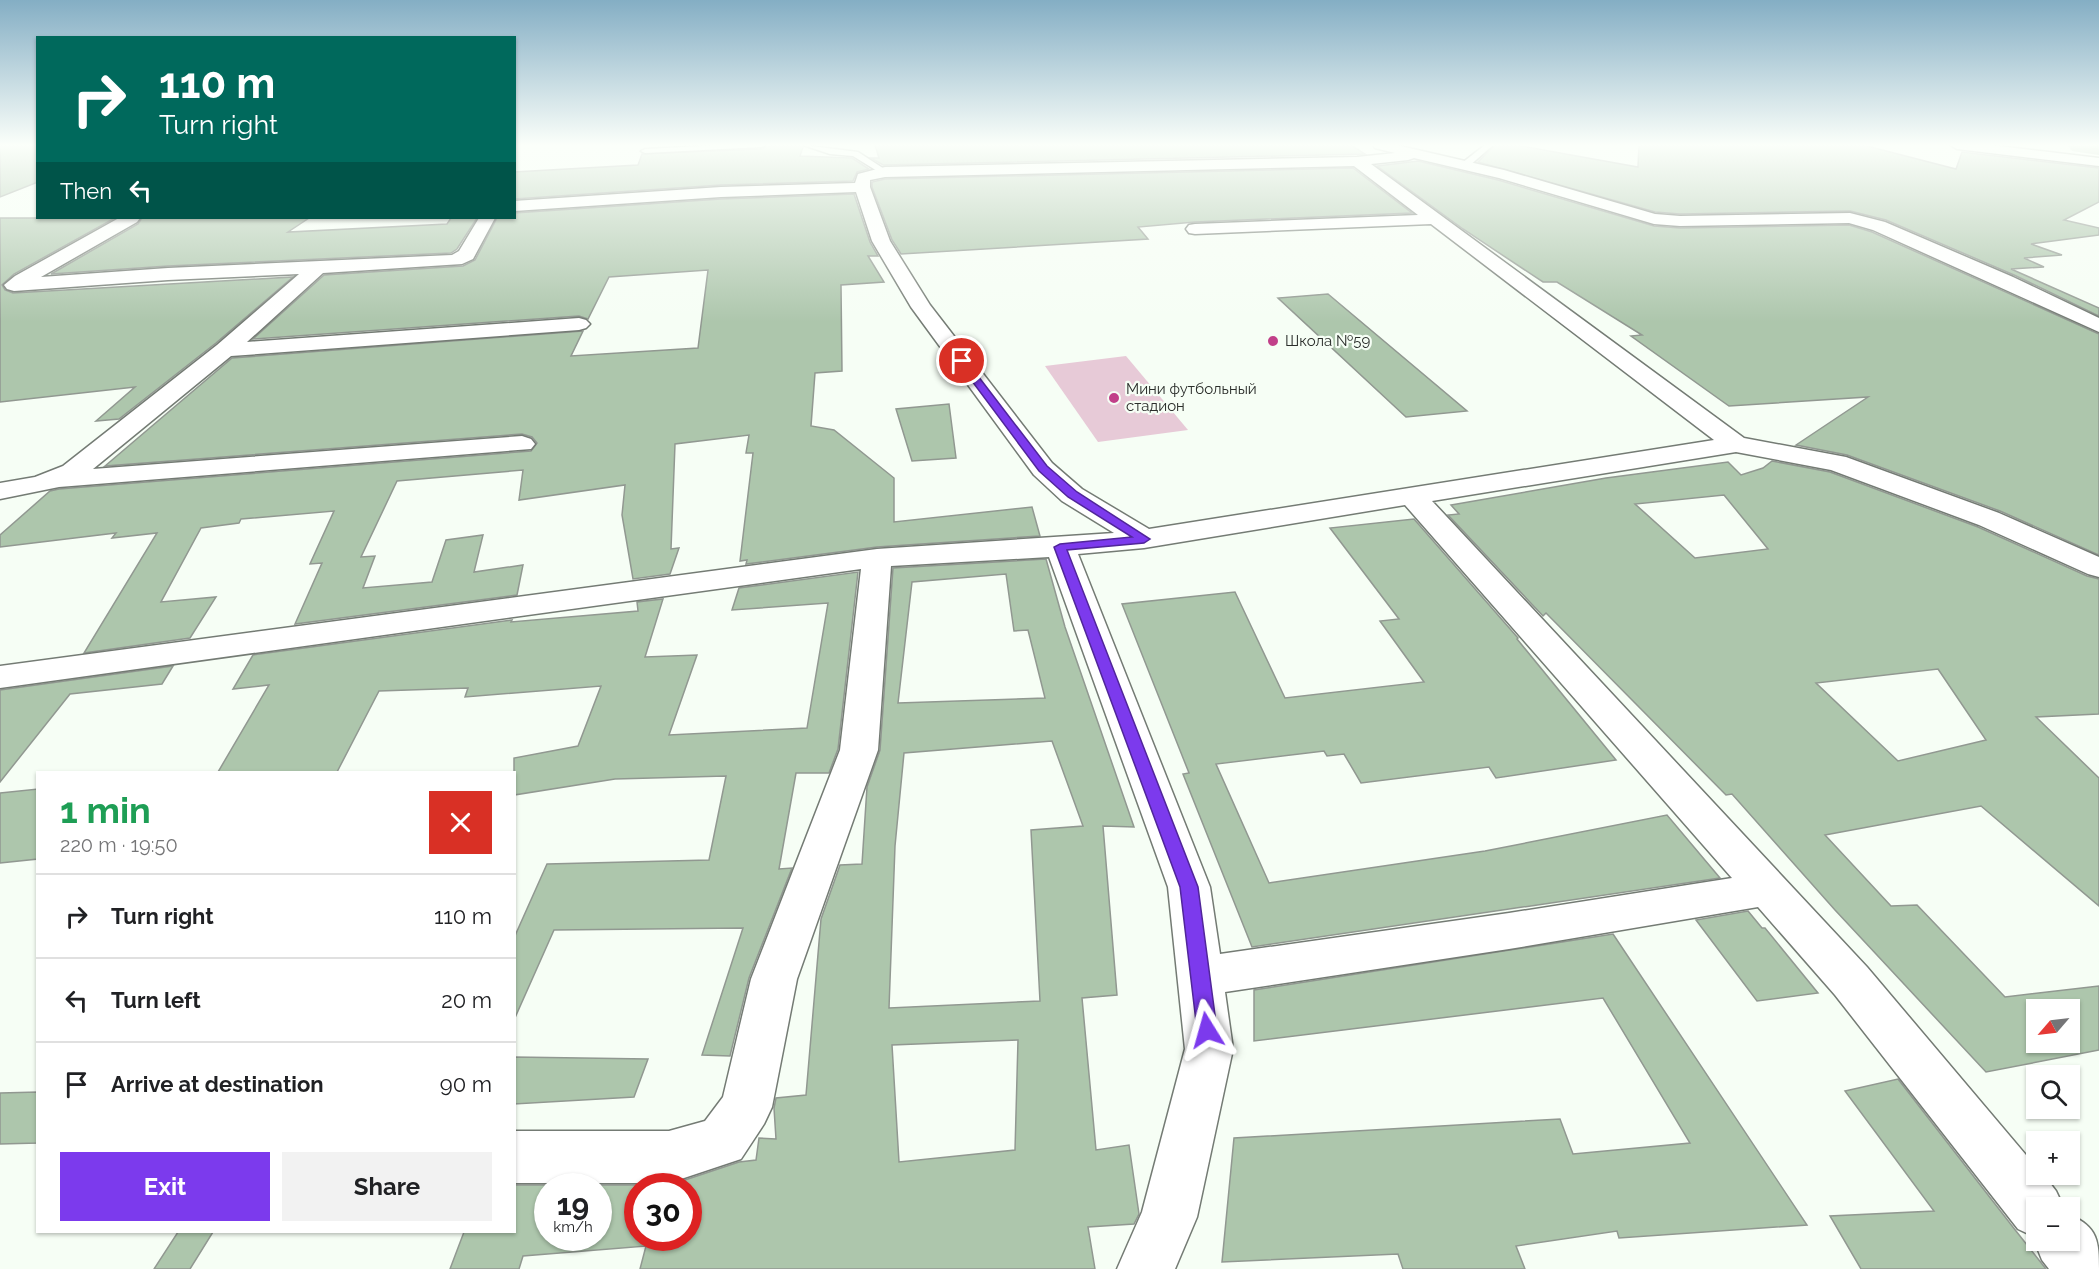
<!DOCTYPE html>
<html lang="en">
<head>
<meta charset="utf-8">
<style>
  :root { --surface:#fff; --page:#f2f2f2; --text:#202124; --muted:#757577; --line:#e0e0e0; --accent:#7c3aed }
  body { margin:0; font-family:Raleway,sans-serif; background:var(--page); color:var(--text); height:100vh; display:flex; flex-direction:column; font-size:22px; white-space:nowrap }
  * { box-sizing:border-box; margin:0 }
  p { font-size:20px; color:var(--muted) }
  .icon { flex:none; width:33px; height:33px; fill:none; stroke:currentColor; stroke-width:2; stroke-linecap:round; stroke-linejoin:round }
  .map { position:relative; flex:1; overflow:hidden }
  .panel { position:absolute; left:36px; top:771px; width:480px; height:462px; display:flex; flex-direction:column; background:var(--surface); border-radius:0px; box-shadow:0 2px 4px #0004 }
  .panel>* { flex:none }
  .hud { position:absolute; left:36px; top:36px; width:480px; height:183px; border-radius:0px; box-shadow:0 2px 4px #0004; background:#00695c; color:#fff; overflow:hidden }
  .needle { width:39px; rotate:242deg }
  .buttons { position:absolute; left:2026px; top:999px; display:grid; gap:12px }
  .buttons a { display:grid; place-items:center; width:54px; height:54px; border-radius:0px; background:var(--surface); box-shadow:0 2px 4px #0004; font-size:30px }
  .speed { position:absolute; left:534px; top:1173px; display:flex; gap:12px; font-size:30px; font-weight:700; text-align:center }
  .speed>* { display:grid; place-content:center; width:78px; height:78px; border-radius:50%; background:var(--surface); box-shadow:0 2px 4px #0004; line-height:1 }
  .speed small { font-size:15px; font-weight:400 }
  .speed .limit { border:9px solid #d22; background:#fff; color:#111 }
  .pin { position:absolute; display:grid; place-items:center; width:51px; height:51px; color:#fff; margin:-26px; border:3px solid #fff; border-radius:50%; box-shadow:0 2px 6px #0007 }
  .me { position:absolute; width:66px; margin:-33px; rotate:352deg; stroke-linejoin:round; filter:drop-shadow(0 0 4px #0008) }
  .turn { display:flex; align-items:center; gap:21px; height:126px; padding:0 24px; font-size:27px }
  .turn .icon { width:78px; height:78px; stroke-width:2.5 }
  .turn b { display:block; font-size:42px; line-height:51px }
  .then { display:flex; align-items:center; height:57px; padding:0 24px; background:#0003; gap:12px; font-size:22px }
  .round { display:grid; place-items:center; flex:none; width:63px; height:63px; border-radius:0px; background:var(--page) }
  .head { display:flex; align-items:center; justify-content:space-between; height:102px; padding:0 24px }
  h1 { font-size:36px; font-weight:700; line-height:45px; color:#1e9e55 }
  .button { display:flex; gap:12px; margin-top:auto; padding:12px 24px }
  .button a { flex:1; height:69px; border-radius:0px; background:var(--accent); color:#fff; font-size:24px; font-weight:700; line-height:69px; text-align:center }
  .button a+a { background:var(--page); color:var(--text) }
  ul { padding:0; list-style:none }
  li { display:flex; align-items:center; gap:18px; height:84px; padding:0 24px; border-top:2px solid var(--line) }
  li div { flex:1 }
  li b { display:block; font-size:22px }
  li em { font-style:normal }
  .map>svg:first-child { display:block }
  .green { fill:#e7cad7 }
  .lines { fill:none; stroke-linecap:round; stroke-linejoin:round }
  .river { fill:#8ea68d; fill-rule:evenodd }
  .building { fill:#adc6ac; stroke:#919891; stroke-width:1.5; fill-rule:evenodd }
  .lane-casing { stroke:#747b74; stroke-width:3 }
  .street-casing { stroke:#747b74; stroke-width:3 }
  .lane { fill:#fff; fill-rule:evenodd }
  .street { fill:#fff; fill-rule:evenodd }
  .route { fill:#7c3aed; stroke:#51269a; stroke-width:1.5 }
  .poi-dot { fill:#c14089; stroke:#f6fef5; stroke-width:2 }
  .labels { text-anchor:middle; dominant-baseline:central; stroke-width:4.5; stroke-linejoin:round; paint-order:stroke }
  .far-poi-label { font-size:15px; fill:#2b2e2b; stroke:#f6fef5; text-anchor:start }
</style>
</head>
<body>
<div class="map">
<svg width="2099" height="1269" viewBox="0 0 2099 1269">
  <rect width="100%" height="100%" fill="#f6fef5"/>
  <!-- green -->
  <polygon class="green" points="1126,356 1188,430 1098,442 1045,366"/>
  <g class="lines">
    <!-- river -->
    <polygon class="river" points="2067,145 2099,145 2099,155 2072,151"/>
  </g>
  <!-- building -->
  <g class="building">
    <polygon points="0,145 38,145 38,182 0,197"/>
    <polygon points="801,145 803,147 800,156 852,158 869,169 857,172 853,181 721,185 514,199 514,172 638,165 642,154 761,149 767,146"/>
    <polygon points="875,145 1351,145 1365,154 883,165 871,158 879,158"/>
    <polygon points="1495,145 1516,145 1638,167 1639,145 1863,145 1956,169 1962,152 2099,168 2099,202 2064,220 2099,228 2099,235 2031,244 2062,255 2024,258 2044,267 2011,269 2099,308 2099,316 2014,275 1886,220 1850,211 1680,214 1655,212 1478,162"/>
    <polygon points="1418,161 1498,180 1654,226 1680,228 1849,225 1872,232 2099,334 2099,555 2000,511 1847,455 1796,445 1868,397 1729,406 1631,336 1642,335 1557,282 1543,282 1463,229 1377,166"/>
    <polygon points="1353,168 1412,213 1195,222 1138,227 1148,239 901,254 892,240 872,187 872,182 885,179"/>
    <polygon points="854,194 870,242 878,256 868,256 884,282 841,285 842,371 815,373 811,426 834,430 894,478 894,522 1032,507 1040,536 877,547 746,564 747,560 740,561 753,453 746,453 749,435 675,444 671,549 679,548 670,574 633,579 622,515 625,485 519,500 523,470 397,481 361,557 375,556 363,588 432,582 446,540 483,535 474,572 523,565 517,595 295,624 322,563 310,564 334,511 241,519 239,523 201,528 161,602 216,597 190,638 84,653 157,533 112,538 116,533 0,547 0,535 50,491 59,489 531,451 537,443 532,437 522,434 105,466 232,358 583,331 571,356 698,348 708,270 609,277 588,319 579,316 253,339 324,275 463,266 475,260 497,218 514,218 514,213 721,199"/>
    <polygon points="0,218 115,218 14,274 2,285 5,290 13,293 293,277 216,343 119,419 96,421 135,387 0,402"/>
    <polygon points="142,218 309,218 288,232 447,224 451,218 477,218 457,249 451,253 168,266 51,274 138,224"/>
    <polygon points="1328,294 1467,411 1406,417 1278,298"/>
    <polygon points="949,404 956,458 912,461 896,409"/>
    <path d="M 1772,461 L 1830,472 L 1978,527 L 2087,576 L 2099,579 L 2099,714 L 2036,717 L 2099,778 L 2099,906 L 1981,806 L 1825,835 L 1891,906 L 1917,905 L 2005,997 L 2099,986 L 2099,1050 L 1986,1072 L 1835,910 L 1732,794 L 1726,795 L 1546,613 L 1543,616 L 1448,515 L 1459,514 L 1451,505 L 1606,478 L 1728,462 L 1741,475 L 1763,468 ZM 1724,495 L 1768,549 L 1695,558 L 1635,504 ZM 1938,669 L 1986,740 L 1898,761 L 1816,683 ZM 2037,1010 L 2070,1010 L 2070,1042 L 2037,1042 Z"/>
    <polygon points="1414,519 1518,638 1517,639 1616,760 1496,778 1489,767 1361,783 1344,754 1327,756 1324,751 1216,764 1269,883 1485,851 1667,815 1720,878 1252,947 1183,774 1189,773 1122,604 1235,592 1285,698 1424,682 1380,621 1399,619 1330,528"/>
    <path d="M 1046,559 L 1065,627 L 1134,827 L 1103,826 L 1117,995 L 1082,998 L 1096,1150 L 1129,1145 L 1139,1214 L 1134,1224 L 1088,1227 L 1095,1269 L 640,1269 L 646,1246 L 523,1256 L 519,1269 L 450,1269 L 464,1232 L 514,1232 L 514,1185 L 670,1185 L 739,1162 L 756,1160 L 759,1138 L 776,1139 L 774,1108 L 776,1098 L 806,1095 L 821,919 L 840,865 L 862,864 L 867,787 L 880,750 L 893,568 ZM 1006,574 L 1014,631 L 1028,630 L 1045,698 L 898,703 L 912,582 ZM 1052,741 L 1083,826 L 1031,830 L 1040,1001 L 889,1008 L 895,846 L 904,753 ZM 1018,1040 L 1015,1150 L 899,1162 L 892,1045 ZM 548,1186 L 598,1186 L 598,1238 L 548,1238 ZM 638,1186 L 688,1186 L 688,1238 L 638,1238 Z"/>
    <polygon points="858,572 838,749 829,773 796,773 779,869 792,868 749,978 730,1056 702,1055 743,928 554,930 514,1020 514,938 547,864 709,860 726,776 615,779 514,795 514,758 578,746 601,686 465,697 468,688 379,691 337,772 218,772 269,685 233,689 253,655 512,620 511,622 638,611 637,602 663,599 645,657 697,655 669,735 807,728 828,603 732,610 739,588"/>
    <polygon points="173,666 162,684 70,694 0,782 0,690"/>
    <polygon points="38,789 38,859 0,863 0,793"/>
    <polygon points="1748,911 1762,928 1765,928 1818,993 1757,1001 1696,920"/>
    <polygon points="1613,934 1807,1225 1619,1238 1617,1231 1516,1246 1525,1269 1403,1269 1398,1254 1222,1262 1234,1138 1560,1119 1573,1154 1690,1143 1603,998 1254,1041 1254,990"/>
    <polygon points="514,1057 648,1059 634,1097 514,1104"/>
    <polygon points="1898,1079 2016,1231 2046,1269 1861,1269 1830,1216 1934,1211 1845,1091"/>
    <polygon points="38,1092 38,1143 0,1144 0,1093"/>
    <polygon points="178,1232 213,1232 190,1269 154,1269"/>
  </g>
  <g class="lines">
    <defs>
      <g id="lane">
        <polygon points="722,145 765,145 761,147 645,153 641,151 645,149"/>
        <polygon points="803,145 858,152 889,172 882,174 853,156 830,154"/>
        <polygon points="1485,145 1493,145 1468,167 1462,167 1462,163"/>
      </g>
      <g id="street">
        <path d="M 1373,145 L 1396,145 L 1504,170 L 1655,214 L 1680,216 L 1850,213 L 1885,222 L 2013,277 L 2099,318 L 2099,332 L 1873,230 L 1849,223 L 1680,226 L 1654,224 L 1499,178 L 1414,158 L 1408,160 L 1371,164 L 1744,438 L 1846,457 L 1999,513 L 2099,557 L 2099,577 L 2088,574 L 1979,525 L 1831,470 L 1736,452 L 1432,501 L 1867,967 L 2037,1168 L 2037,1174 L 2043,1174 L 2056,1191 L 2064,1208 L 2037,1208 L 2037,1240 L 2070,1240 L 2070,1215 C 2098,1227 2099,1242 2099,1269 L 2049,1269 L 2042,1260 L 2034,1240 L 2035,1237 L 2018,1229 L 1835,995 L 1758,907 L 1509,949 L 1225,992 L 1233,1049 L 1197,1217 L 1175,1269 L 1117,1269 L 1142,1212 L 1185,1049 L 1168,887 L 1049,557 L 891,566 L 878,750 L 797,979 L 772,1107 L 764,1124 L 741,1159 L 669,1183 L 514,1183 L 514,1131 L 669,1131 L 705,1121 L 723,1097 L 751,979 L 840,750 L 861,569 L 0,688 L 0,666 L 877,549 L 1114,533 L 1062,501 L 1034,475 L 911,307 L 872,241 L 856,192 L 721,197 L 514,211 L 514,201 L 721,187 L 855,183 L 858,174 L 885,167 L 1357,157 L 1395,153 L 1375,148 ZM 1354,166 L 1418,215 L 1195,224 L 1189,225 L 1186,229 L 1189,233 L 1195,234 L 1431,224 L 1714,440 L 1149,529 L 1082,489 L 1052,463 L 930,305 L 890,241 L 870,187 L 870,180 L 885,177 ZM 1405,505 L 1732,878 L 1509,913 L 1220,954 L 1210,887 L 1078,554 L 1144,548 Z"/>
        <polygon points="1950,145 1990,145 2099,158 2099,166 1957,149"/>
        <polygon points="119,218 140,218 137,222 41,277 168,268 452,255 459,251 479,218 495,218 473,259 462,264 323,273 247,342 579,318 586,320 590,324 586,328 579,330 231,356 93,469 522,436 531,439 535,444 531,449 59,487 0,499 0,483 35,477 63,466 217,345 299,274 168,280 14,291 7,289 4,285 15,276"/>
      </g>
    </defs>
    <!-- lane casing -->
    <use href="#lane" class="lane-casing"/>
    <!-- street casing -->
    <use href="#street" class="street-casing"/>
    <!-- lane -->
    <use href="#lane" class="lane"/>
    <!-- street -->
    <use href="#street" class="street"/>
  </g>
  <!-- sky -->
  <linearGradient id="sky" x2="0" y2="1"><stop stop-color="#84aec4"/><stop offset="0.45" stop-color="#fbfffa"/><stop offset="1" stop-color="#fbfffa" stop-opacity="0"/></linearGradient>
  <rect width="2099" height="322" fill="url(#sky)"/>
  <!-- route -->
  <polygon class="route" points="962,358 965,359 1047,466 1077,492 1150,539 1144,543 1067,550 1198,887 1217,1030 1214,1037 1207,1039 1200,1037 1197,1030 1180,887 1054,547 1060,544 1132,537 1068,497 1039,471 957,361"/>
  <!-- markers -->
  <g class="poi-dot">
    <circle cx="1273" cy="341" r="6"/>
    <circle cx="1114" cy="398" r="6"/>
  </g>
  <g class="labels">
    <!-- far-poi labels -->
    <g class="far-poi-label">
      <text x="1285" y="341">Школа №59</text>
      <text x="1126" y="389">Мини футбольный<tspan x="1126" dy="17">стадион</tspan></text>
    </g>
  </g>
</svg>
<div class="buttons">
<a><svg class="needle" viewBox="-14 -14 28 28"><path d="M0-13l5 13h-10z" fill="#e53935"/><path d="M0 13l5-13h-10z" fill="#757577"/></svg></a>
<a><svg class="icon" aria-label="search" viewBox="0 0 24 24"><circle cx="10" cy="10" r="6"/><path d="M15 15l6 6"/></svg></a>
<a>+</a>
<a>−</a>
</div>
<div class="speed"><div>19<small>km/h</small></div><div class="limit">30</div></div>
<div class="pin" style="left:962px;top:361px;background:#d93025"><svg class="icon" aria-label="arrive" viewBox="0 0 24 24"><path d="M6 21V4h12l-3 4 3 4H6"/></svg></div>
<svg class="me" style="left:1207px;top:1030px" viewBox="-20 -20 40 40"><path d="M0-17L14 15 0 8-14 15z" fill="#7c3aed" stroke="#fff" stroke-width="4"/></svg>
<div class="hud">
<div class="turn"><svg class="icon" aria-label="right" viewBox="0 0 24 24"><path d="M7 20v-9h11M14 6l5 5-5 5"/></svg><div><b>110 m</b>Turn right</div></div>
<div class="then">Then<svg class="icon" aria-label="left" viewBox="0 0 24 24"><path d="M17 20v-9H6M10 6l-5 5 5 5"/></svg></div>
</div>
<section class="panel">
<div class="head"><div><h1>1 min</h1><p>220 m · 19:50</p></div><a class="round" style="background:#d93025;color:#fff"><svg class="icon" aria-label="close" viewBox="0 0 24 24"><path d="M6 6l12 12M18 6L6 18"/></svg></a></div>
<ul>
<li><svg class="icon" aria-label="right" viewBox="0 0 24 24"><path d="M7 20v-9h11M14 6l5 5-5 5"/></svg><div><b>Turn right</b></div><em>110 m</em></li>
<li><svg class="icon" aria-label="left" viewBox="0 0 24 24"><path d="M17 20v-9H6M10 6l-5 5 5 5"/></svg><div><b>Turn left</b></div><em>20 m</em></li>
<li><svg class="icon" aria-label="arrive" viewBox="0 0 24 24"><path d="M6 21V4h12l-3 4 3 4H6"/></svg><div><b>Arrive at destination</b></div><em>90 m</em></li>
</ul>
<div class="button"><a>Exit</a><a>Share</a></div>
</section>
</div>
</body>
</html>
